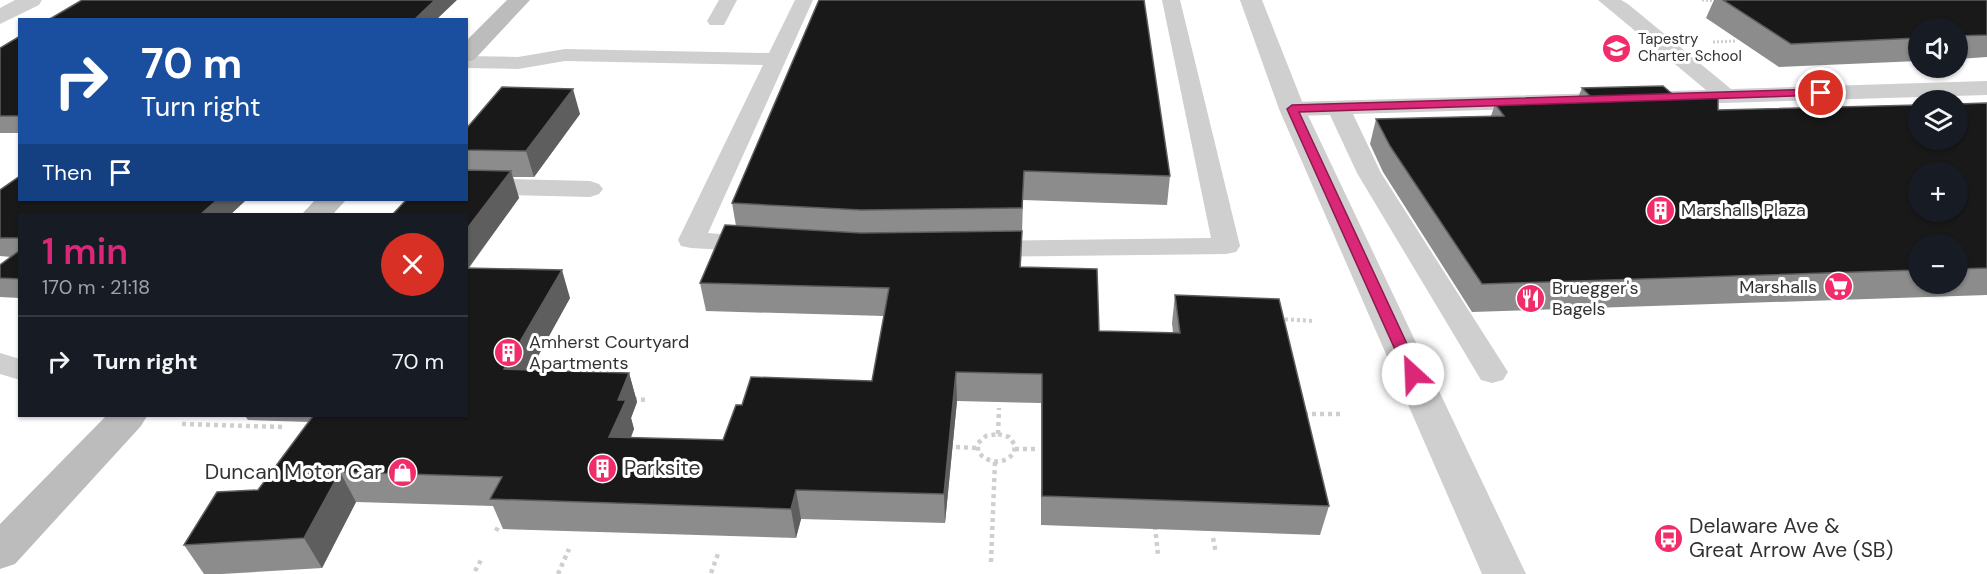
<!DOCTYPE html>
<html lang="en">
<head>
<meta charset="utf-8">
<style>
  :root { --surface:#171b24; --page:#242831; --text:#f1f3f6; --muted:#9ea1a6; --line:#363941; --accent:#db2777 }
  body { margin:0; font-family:"DM Sans",sans-serif; background:var(--page); color:var(--text); height:100vh; display:flex; flex-direction:column; font-size:22px; white-space:nowrap }
  * { box-sizing:border-box; margin:0 }
  p { font-size:20px; color:var(--muted) }
  .icon { flex:none; width:33px; height:33px; fill:none; stroke:currentColor; stroke-width:2; stroke-linecap:round; stroke-linejoin:round }
  .map { position:relative; flex:1; overflow:hidden }
  .drawer { position:absolute; left:18px; top:213px; width:450px; height:204px; display:flex; flex-direction:column; background:var(--surface); border-radius:0px; box-shadow:0 2px 4px #0004 }
  .drawer>* { flex:none }
  .hud { position:absolute; left:18px; top:18px; width:450px; height:183px; border-radius:0px; box-shadow:0 2px 4px #0004; background:#1a4fa0; color:#fff; overflow:hidden }
  .fabs { position:absolute; left:1908px; top:18px; display:grid; gap:12px }
  .fabs a { display:grid; place-items:center; width:60px; height:60px; border-radius:50%; background:var(--surface); box-shadow:0 2px 4px #0004; font-size:30px }
  .pin { position:absolute; display:grid; place-items:center; width:51px; height:51px; color:#fff; margin:-26px; border:3px solid #fff; border-radius:50%; box-shadow:0 2px 6px #0007 }
  .me { position:absolute; width:66px; margin:-33px; rotate:335deg; stroke-linejoin:round; filter:drop-shadow(0 0 4px #0008) }
  .turn { display:flex; align-items:center; gap:21px; height:126px; padding:0 24px; font-size:27px }
  .turn .icon { width:78px; height:78px; stroke-width:2.5 }
  .turn b { display:block; font-size:42px; line-height:51px }
  .then { display:flex; align-items:center; height:57px; padding:0 24px; background:#0003; gap:12px; font-size:22px }
  .round { display:grid; place-items:center; flex:none; width:63px; height:63px; border-radius:32px; background:var(--page) }
  .overview { display:flex; align-items:center; justify-content:space-between; height:102px; padding:0 24px }
  h1 { font-size:36px; font-weight:600; line-height:45px; color:var(--accent) }
  ul { padding:0; list-style:none }
  li { display:flex; align-items:center; gap:18px; height:90px; padding:0 24px; border-top:2px solid var(--line) }
  li div { flex:1 }
  li b { display:block; font-size:22px }
  li em { font-style:normal }
  .map>svg:first-child { display:block }
  .lines { fill:none; stroke-linecap:round; stroke-linejoin:round }
  .path-far2 { stroke:#cfcfcf; stroke-width:3; stroke-dasharray:2 2; stroke-linecap:butt }
  .path-far1 { stroke:#cfcfcf; stroke-width:4; stroke-dasharray:3 3; stroke-linecap:butt }
  .path { stroke:#cfcfcf; stroke-width:4.5; stroke-dasharray:4 4; stroke-linecap:butt }
  .lane { fill:#cfcfcf; fill-rule:evenodd }
  .street { fill:#cfcfcf; fill-rule:evenodd }
  .secondary { fill:#bcbcbc; fill-rule:evenodd }
  .wall { fill:#8c8c8c; fill-rule:evenodd }
  .shaded-wall { fill:#5e5e5e }
  .building { fill:#191919; stroke:#5e5e5e; stroke-width:1.5; fill-rule:evenodd }
  .route { fill:#db2777; stroke:#8e194d; stroke-width:1.5 }
  .labels { text-anchor:middle; dominant-baseline:central; stroke-width:6; stroke-linejoin:round; paint-order:stroke }
  .far-poi-label { font-size:15px; fill:#323232; stroke:#fff; text-anchor:start }
  .poi-label { font-size:18px; fill:#323232; stroke:#fff; text-anchor:start }
  .near-poi-label { font-size:21px; fill:#323232; stroke:#fff; text-anchor:start }
</style>
</head>
<body>
<div class="map">
<svg width="1987" height="574" viewBox="0 0 1987 574">
  <rect width="100%" height="100%" fill="#fff"/>
  <g class="lines">
    <!-- path-far2 -->
    <g class="path-far2">
      <polyline points="1702,0 1717,1"/>
      <polyline points="1713,42 1736,41"/>
    </g>
    <!-- path-far1 -->
    <polyline class="path-far1" points="1279,319 1314,321"/>
    <!-- path -->
    <g class="path">
      <polyline points="633,399 646,400"/>
      <polyline points="1304,414 1342,414"/>
      <polyline points="182,424 283,427"/>
      <path d="M 998,434 L 1009,437 L 1015,445 L 1014,453 C 1003,465 989,464 978,452 L 978,443 L 986,436 Z"/>
      <polyline points="998,434 999,408"/>
      <polyline points="956,447 977,448"/>
      <polyline points="1015,449 1036,449"/>
      <polyline points="1155,526 1158,555"/>
      <polyline points="496,531 499,525"/>
      <polyline points="1213,538 1216,553"/>
      <polyline points="991,562 995,462"/>
      <polyline points="475,571 481,560"/>
      <polyline points="711,573 719,551"/>
      <polyline points="558,574 569,549"/>
    </g>
    <!-- lane -->
    <g class="lane">
      <polygon points="719,0 737,0 724,25 710,25 707,21"/>
      <polygon points="795,0 813,0 708,233 766,238 770,244 766,250 756,252 691,248 681,246 678,240 763,65 565,61 518,69 466,68 466,56 518,57 565,49 769,53"/>
      <polygon points="1162,0 1180,0 1240,246 1236,252 1226,254 982,257 972,255 968,249 972,243 982,241 1211,238"/>
      <polygon points="1598,0 1621,0 1628,4 1731,89 1987,81 1987,95 1353,114 1381,173 1508,372 1503,380 1492,383 1481,380 1357,173 1330,115 1292,116 1284,114 1281,109 1284,104 1292,102 1706,90"/>
      <polygon points="466,178 590,181 599,184 603,189 599,194 590,197 466,194"/>
      <polygon points="0,353 20,359 20,380 0,374"/>
    </g>
    <!-- street -->
    <g class="street">
      <polygon points="15,0 42,0 39,5 0,24 0,8"/>
      <polygon points="1240,0 1262,0 1305,109 1526,574 1482,574 1279,109"/>
    </g>
    <!-- secondary -->
    <g class="secondary">
      <polygon points="507,0 530,0 474,60 466,62 466,41"/>
      <polygon points="315,200 346,200 333,214 302,214"/>
      <polygon points="106,416 147,416 141,426 15,564 0,569 0,524"/>
    </g>
  </g>
  <!-- wall -->
  <g class="wall">
    <polygon points="819,0 1170,176 1167,205 1023,200 1021,267 1099,331 1173,333 1172,323 1175,295 1329,506 1320,535 1041,525 1041,403 957,401 945,523 801,519 796,538 503,529 493,506 356,502 322,568 222,574 204,574 184,545 258,490 309,422 248,420 245,416 466,416 466,129 580,114 534,177 513,177 519,198 469,268 570,298 530,370 629,373 637,402 631,418 634,429 631,438 723,440 742,405 872,381 884,316 706,311 700,283 736,226 732,203"/>
    <polygon points="1714,0 1987,0 1987,57 1958,59 1958,28 1918,28 1918,61 1779,67 1706,18"/>
    <polygon points="20,36 20,133 0,133 0,48"/>
    <path d="M 1582,88 L 1677,98 L 1718,110 L 1987,103 L 1987,295 L 1472,312 L 1383,172 L 1370,144 L 1376,119 L 1491,116 L 1495,104 L 1576,102 ZM 1918,244 L 1958,244 L 1958,284 L 1918,284 Z"/>
    <polygon points="0,190 246,200 231,214 20,214 20,298 0,297 0,265 11,257 0,256"/>
  </g>
  <!-- shaded-wall -->
  <g class="shaded-wall">
    <polygon points="435,0 457,0 436,20 414,20"/>
    <polygon points="573,89 580,114 534,177 526,151"/>
    <polygon points="511,171 519,198 466,271 466,230"/>
    <polygon points="217,200 246,200 231,214 201,214"/>
    <polygon points="562,270 570,298 515,398 504,369"/>
    <polygon points="956,372 957,401 945,523 944,494"/>
    <polygon points="629,373 637,402 631,418 634,429 618,466 609,437 618,400"/>
    <polygon points="340,472 356,502 322,568 304,538"/>
    <polygon points="796,490 801,519 796,538 791,509"/>
  </g>
  <!-- building -->
  <g class="building">
    <polygon points="82,0 435,0 414,20 48,20"/>
    <polygon points="819,0 1144,0 1170,176 1024,171 1022,208 861,210 732,203"/>
    <polygon points="1723,0 1987,0 1987,35 1958,36 1958,28 1918,28 1918,38 1791,44"/>
    <polygon points="20,36 20,116 0,116 0,48"/>
    <path d="M 1663,86 L 1677,98 L 1718,97 L 1718,110 L 1918,105 L 1918,140 L 1958,140 L 1958,104 L 1987,103 L 1987,268 L 1958,269 L 1958,244 L 1918,244 L 1918,270 L 1482,284 L 1390,146 L 1376,119 L 1504,116 L 1495,104 L 1596,102 L 1582,88 ZM 1918,172 L 1958,172 L 1958,212 L 1918,212 Z"/>
    <polygon points="502,87 573,89 526,151 466,150 466,129"/>
    <polygon points="466,170 511,171 466,230 466,214 393,214 406,200 466,200"/>
    <polygon points="20,176 20,200 217,200 201,214 20,214 20,238 0,238 0,190"/>
    <polygon points="725,225 861,233 1022,231 1020,267 1097,269 1099,331 1180,333 1175,295 1279,299 1329,506 1042,496 1042,374 956,372 944,494 796,490 791,509 490,499 502,477 340,472 304,538 184,545 217,492 258,490 313,416 466,416 466,268 562,270 504,369 629,373 618,400 626,400 609,437 723,440 736,405 742,405 751,377 872,381 889,288 700,283"/>
    <polygon points="20,250 20,279 0,278 0,265"/>
  </g>
  <!-- route -->
  <polygon class="route" points="1821,89 1824,90 1824,95 1299,112 1421,374 1413,379 1406,374 1287,109 1292,105"/>
  <!-- icons -->
  <defs>
    <symbol id="school-disc" viewBox="-11 -11 22 22"><circle r="9.5" fill="#f12c69" stroke="#fff"/><path d="M0-5L7-2L0 1L-7-2ZM-4 1L0 2.5L4 1V4Q0 6-4 4Z" fill="#fff"/></symbol>
    <symbol id="building-disc" viewBox="-11 -11 22 22"><circle r="9.5" fill="#f12c69" stroke="#fff"/><path d="M-4-6H4V6H1V3H-1V6H-4ZM-2.5-4.3h1.7v1.8h-1.7ZM.8-4.3h1.7v1.8H.8ZM-2.5-1h1.7V.8h-1.7ZM.8-1h1.7V.8H.8Z" fill="#fff"/></symbol>
    <symbol id="supermarket-disc" viewBox="-11 -11 22 22"><circle r="9.5" fill="#f12c69" stroke="#fff"/><path d="M-6-5.5h2.5l.6 2H6L4.5 2H-2.5L-4.4-4H-6ZM-1.5 3.2a1.3 1.3 0 1 0 .1 0ZM3 3.2a1.3 1.3 0 1 0 .1 0Z" fill="#fff"/></symbol>
    <symbol id="restaurant-disc" viewBox="-11 -11 22 22"><circle r="9.5" fill="#f12c69" stroke="#fff"/><path d="M-5-6h1v4h1v-4h1v4h1v-4h1v5L-1.5 .5V6h-2V.5L-5-1ZM5-6V6H3V1.5H1.5Q1.5-4 5-6Z" fill="#fff"/></symbol>
    <symbol id="shop-disc" viewBox="-11 -11 22 22"><circle r="9.5" fill="#f12c69" stroke="#fff"/><path d="M-5-2.5h2.3a2.7 3.5 0 0 1 5.4 0H5L5.5 6h-11ZM-1.5-2.5h3a1.5 2.3 0 0 0-3 0Z" fill="#fff"/></symbol>
    <symbol id="bus-disc" viewBox="-11 -11 22 22"><circle r="9.5" fill="#f12c69" stroke="#fff"/><path d="M-5-6H5V4H4V6H2V4H-2V6H-4V4H-5ZM-3.5-4V0h7V-4ZM-3.5 1.2v1.5H-2V1.2ZM2 1.2v1.5H3.5V1.2Z" fill="#fff"/></symbol>
  </defs>
  <g fill-rule="evenodd">
    <use href="#school-disc" x="1600" y="32" width="33" height="33"/>
    <use href="#building-disc" x="1644" y="194" width="33" height="33"/>
    <use href="#supermarket-disc" x="1822" y="270" width="33" height="33"/>
    <use href="#restaurant-disc" x="1514" y="282" width="33" height="33"/>
    <use href="#building-disc" x="492" y="336" width="33" height="33"/>
    <use href="#building-disc" x="586" y="452" width="33" height="33"/>
    <use href="#shop-disc" x="386" y="456" width="33" height="33"/>
    <use href="#bus-disc" x="1652" y="522" width="33" height="33"/>
  </g>
  <g class="labels">
    <!-- far-poi labels -->
    <g class="far-poi-label">
      <text x="1638" y="39">Tapestry<tspan x="1638" dy="17">Charter School</tspan></text>
    </g>
    <!-- poi labels -->
    <g class="poi-label">
      <text x="1681" y="210">Marshalls Plaza</text>
      <text x="1817" y="287" text-anchor="end">Marshalls</text>
      <text x="1552" y="288">Bruegger's<tspan x="1552" dy="21">Bagels</tspan></text>
      <text x="529" y="342">Amherst Courtyard<tspan x="529" dy="21">Apartments</tspan></text>
    </g>
    <!-- near-poi labels -->
    <g class="near-poi-label">
      <text x="624" y="468">Parksite</text>
      <text x="382" y="472" text-anchor="end">Duncan Motor Car</text>
      <text x="1689" y="526">Delaware Ave &amp;<tspan x="1689" dy="24">Great Arrow Ave (SB)</tspan></text>
    </g>
  </g>
</svg>
<div class="fabs">
<a><svg class="icon" aria-label="sound" viewBox="0 0 24 24"><path d="M4 9h4l5-4v14l-5-4H4zM17 9q2 3 0 6"/></svg></a>
<a><svg class="icon" aria-label="layers" viewBox="0 0 24 24"><path d="M12 4l9 5-9 5-9-5zM3 14l9 5 9-5"/></svg></a>
<a>+</a>
<a>−</a>
</div>
<div class="pin" style="left:1821px;top:93px;background:#d93025"><svg class="icon" aria-label="arrive" viewBox="0 0 24 24"><path d="M6 21V4h12l-3 4 3 4H6"/></svg></div>
<svg class="me" style="left:1413px;top:374px" viewBox="-20 -20 40 40"><circle r="19" fill="#fff"/><path d="M0-13L10 11 0 6-10 11z" fill="#db2777"/></svg>
<div class="hud">
<div class="turn"><svg class="icon" aria-label="right" viewBox="0 0 24 24"><path d="M7 20v-9h11M14 6l5 5-5 5"/></svg><div><b>70 m</b>Turn right</div></div>
<div class="then">Then<svg class="icon" aria-label="arrive" viewBox="0 0 24 24"><path d="M6 21V4h12l-3 4 3 4H6"/></svg></div>
</div>
<section class="drawer">
<div class="overview"><div><h1>1 min</h1><p>170 m · 21:18</p></div><a class="round" style="background:#d93025;color:#fff"><svg class="icon" aria-label="close" viewBox="0 0 24 24"><path d="M6 6l12 12M18 6L6 18"/></svg></a></div>
<ul>
<li><svg class="icon" aria-label="right" viewBox="0 0 24 24"><path d="M7 20v-9h11M14 6l5 5-5 5"/></svg><div><b>Turn right</b></div><em>70 m</em></li>
</ul>
</section>
</div>
</body>
</html>
